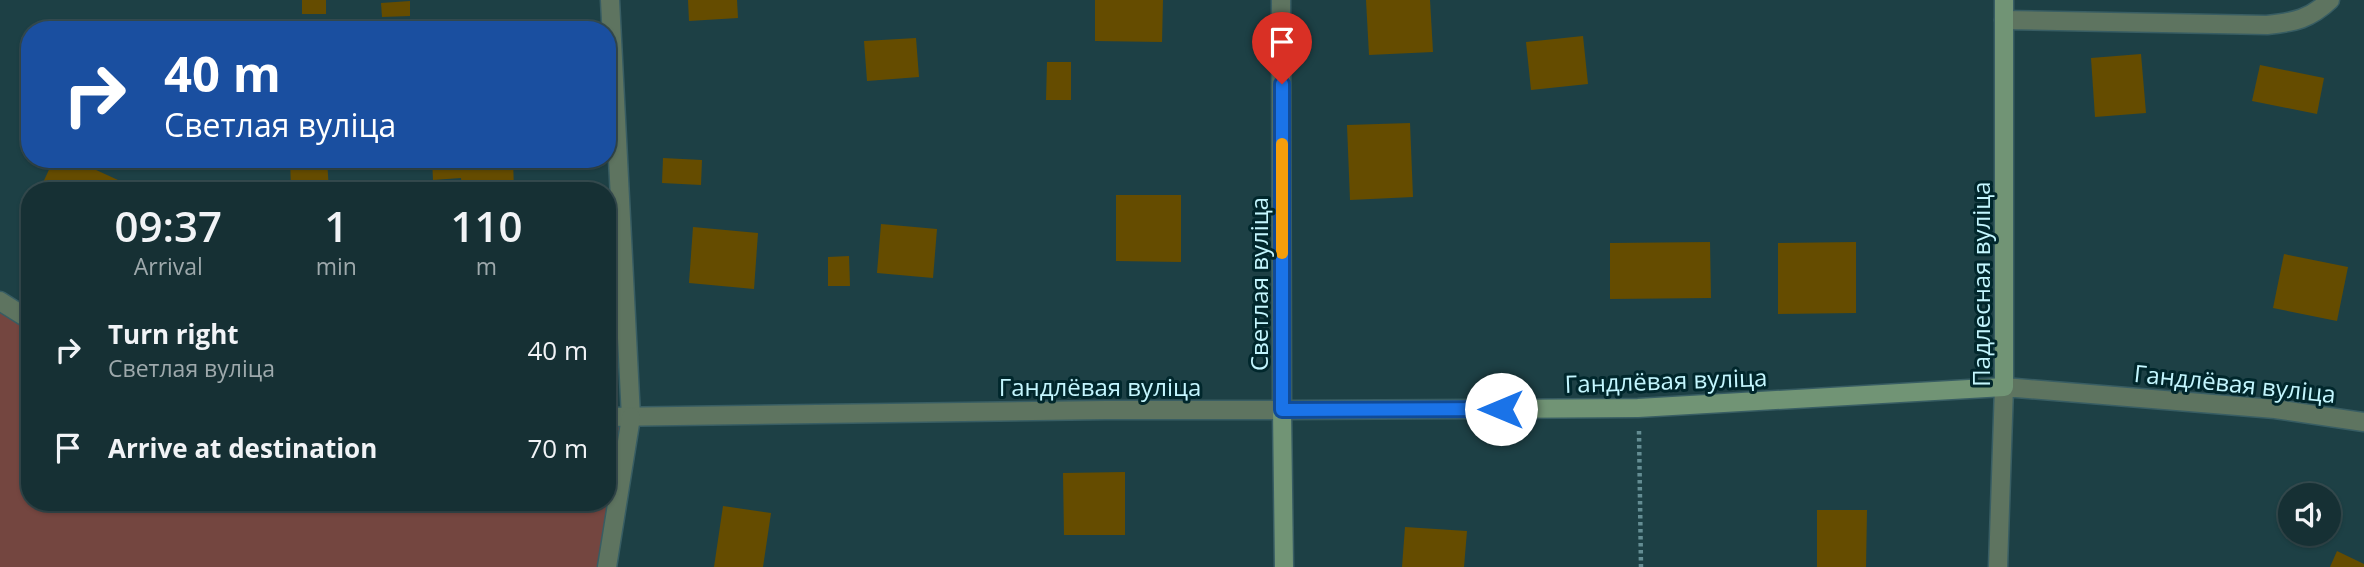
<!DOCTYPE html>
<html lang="en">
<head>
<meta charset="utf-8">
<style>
  :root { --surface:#163034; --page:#1f383c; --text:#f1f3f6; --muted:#9ea9ac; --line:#354b4f }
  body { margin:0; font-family:"Open Sans",sans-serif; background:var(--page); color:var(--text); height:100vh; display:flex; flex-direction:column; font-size:26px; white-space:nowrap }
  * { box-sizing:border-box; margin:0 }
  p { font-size:23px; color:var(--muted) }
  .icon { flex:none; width:38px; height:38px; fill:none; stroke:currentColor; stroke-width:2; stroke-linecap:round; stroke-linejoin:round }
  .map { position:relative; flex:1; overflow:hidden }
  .panel { position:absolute; left:21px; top:182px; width:595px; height:329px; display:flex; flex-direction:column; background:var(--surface); border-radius:28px; box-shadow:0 2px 5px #0004,0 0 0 2px var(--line) }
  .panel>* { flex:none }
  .guide { position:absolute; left:21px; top:21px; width:595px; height:147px; border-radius:28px; box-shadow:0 2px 5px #0004,0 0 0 2px var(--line); background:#1a4fa0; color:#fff; overflow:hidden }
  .tools { position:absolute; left:2278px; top:483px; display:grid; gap:14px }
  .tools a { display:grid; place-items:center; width:63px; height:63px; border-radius:50%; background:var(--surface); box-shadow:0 2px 5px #0004,0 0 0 2px var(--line); font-size:35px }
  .pin { position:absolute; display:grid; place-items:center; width:60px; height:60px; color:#fff; margin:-72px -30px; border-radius:50% 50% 50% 0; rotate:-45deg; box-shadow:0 0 7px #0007 }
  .pin .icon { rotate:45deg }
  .me { position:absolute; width:77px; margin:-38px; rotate:270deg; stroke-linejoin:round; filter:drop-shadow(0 0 5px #0008) }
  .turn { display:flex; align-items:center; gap:24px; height:147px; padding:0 28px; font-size:32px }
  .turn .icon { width:91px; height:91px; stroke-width:2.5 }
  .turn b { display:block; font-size:49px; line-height:60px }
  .eta { display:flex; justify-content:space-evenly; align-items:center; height:119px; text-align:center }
  .eta b { font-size:42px; font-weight:600; line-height:49px }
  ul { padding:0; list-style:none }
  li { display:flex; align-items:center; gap:21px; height:98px; padding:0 28px }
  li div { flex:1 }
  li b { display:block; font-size:26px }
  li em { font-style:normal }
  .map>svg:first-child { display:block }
  .green { fill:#744640 }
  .building { fill:#654c00 }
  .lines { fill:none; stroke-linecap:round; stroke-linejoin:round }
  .lane-casing { stroke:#385d63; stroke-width:21 }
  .street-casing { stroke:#385d63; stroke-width:21 }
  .secondary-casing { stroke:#385d63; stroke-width:21 }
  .path { stroke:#648d93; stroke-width:4.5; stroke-dasharray:3.5 3.5; stroke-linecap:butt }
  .lane { stroke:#5e7460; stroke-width:18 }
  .street { stroke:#5e7460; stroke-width:18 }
  .secondary { stroke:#719475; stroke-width:18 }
  .route-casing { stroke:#114b97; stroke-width:18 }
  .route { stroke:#1a73e8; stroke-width:12 }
  .slow { stroke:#f59e0b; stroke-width:12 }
  .labels { text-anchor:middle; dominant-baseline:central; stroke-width:6; stroke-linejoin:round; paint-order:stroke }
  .street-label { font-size:24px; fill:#c4f6fe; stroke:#01272c }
</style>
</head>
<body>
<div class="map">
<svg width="2364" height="567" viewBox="0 0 2364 567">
  <rect width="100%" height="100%" fill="#1d4045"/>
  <!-- green -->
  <polygon class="green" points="0,301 30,320 30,502 607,502 607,417 631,417 607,567 0,567"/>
  <!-- building -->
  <g class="building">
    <rect x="302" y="0" width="24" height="14"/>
    <polygon points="688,0 737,0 738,18 689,21"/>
    <polygon points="1095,0 1163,0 1162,42 1095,41"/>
    <polygon points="1366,0 1430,0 1433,52 1369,55"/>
    <polygon points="410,1 410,16 382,17 381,3"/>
    <polygon points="1583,36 1588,84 1531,90 1526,42"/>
    <polygon points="916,38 919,77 867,81 864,41"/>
    <polygon points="2141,54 2146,113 2095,117 2091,58"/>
    <polygon points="1047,62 1071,62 1071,100 1046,100"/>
    <polygon points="2260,65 2324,78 2317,114 2252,101"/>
    <polygon points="1410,123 1413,197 1350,200 1347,125"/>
    <polygon points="663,158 702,160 701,185 662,183"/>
    <polygon points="54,159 72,159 118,180 113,191 39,191"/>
    <polygon points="290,159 327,159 329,191 291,191"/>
    <polygon points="432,159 513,159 514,191 462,191 461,178 433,180"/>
    <polygon points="1116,195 1181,195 1181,262 1116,261"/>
    <polygon points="881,224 937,229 933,278 877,273"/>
    <polygon points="693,227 758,233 754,289 689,283"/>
    <polygon points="1710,242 1711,298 1610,299 1610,243"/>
    <polygon points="1856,242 1856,313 1778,314 1778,243"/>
    <polygon points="2284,254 2348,267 2337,321 2273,308"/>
    <polygon points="849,256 850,286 828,286 828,257"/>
    <polygon points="1125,472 1125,535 1064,535 1063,473"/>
    <polygon points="723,506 771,513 763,567 714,567"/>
    <polygon points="1817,510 1867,510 1866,567 1817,567"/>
    <polygon points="1405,527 1467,531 1464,567 1402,567"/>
    <polygon points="2337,551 2364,564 2364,567 2330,567"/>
  </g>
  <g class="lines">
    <defs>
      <g id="lane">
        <polyline points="610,0 631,417"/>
        <path d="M 2004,20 L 2267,25 C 2295,22 2310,19 2330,0"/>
      </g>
      <g id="street">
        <polyline points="0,301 30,320"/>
        <polyline points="607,417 1106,410 1282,410 1281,0"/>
        <polyline points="607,567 631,417"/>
        <polyline points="1998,567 2004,387 2275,409 2364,422"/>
      </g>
      <polyline id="secondary" points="1284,567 1282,410 1638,408 2004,387 2004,0"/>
    </defs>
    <!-- lane casing -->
    <use href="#lane" class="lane-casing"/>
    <!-- street casing -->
    <use href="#street" class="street-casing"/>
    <!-- secondary casing -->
    <use href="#secondary" class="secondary-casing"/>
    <!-- path -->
    <polyline class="path" points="1639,431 1641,567"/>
    <!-- lane -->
    <use href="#lane" class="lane"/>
    <!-- street -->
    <use href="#street" class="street"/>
    <!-- secondary -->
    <use href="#secondary" class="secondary"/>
  </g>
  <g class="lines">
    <defs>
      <polyline id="route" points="1282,84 1282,410 1501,409"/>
    </defs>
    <!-- route casing -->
    <use href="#route" class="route-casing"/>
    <!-- route -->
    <use href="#route" class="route"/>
    <!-- slow -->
    <polyline class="slow" points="1282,144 1282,253"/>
  </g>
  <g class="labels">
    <!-- street labels -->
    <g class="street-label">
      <text transform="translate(1258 284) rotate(-90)">Светлая вуліца</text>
      <text transform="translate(1980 284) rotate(-90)">Падлесная вуліца</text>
      <text transform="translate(1666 380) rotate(-2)">Гандлёвая вуліца</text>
      <text transform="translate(2235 383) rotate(6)">Гандлёвая вуліца</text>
      <text x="1100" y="386">Гандлёвая вуліца</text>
    </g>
  </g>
</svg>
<div class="tools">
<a><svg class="icon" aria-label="sound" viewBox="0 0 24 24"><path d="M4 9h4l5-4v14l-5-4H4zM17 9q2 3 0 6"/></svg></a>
</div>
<div class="pin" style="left:1282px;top:84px;background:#d93025"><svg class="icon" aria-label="arrive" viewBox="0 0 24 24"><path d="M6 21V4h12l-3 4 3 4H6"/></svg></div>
<svg class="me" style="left:1501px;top:409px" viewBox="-20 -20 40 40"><circle r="19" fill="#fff"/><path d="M0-13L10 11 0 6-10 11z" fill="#1a73e8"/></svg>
<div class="guide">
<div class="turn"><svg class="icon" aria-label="right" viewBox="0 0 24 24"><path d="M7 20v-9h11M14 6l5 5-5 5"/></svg><div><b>40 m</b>Светлая вуліца</div></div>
</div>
<section class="panel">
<div class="eta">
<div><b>09:37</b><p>Arrival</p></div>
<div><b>1</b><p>min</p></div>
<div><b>110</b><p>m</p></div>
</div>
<ul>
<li><svg class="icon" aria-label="right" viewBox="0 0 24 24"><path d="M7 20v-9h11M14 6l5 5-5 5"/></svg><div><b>Turn right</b><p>Светлая вуліца</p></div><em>40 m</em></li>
<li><svg class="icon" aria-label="arrive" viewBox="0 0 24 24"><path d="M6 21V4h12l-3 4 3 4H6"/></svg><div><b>Arrive at destination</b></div><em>70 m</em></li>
</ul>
</section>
</div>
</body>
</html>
